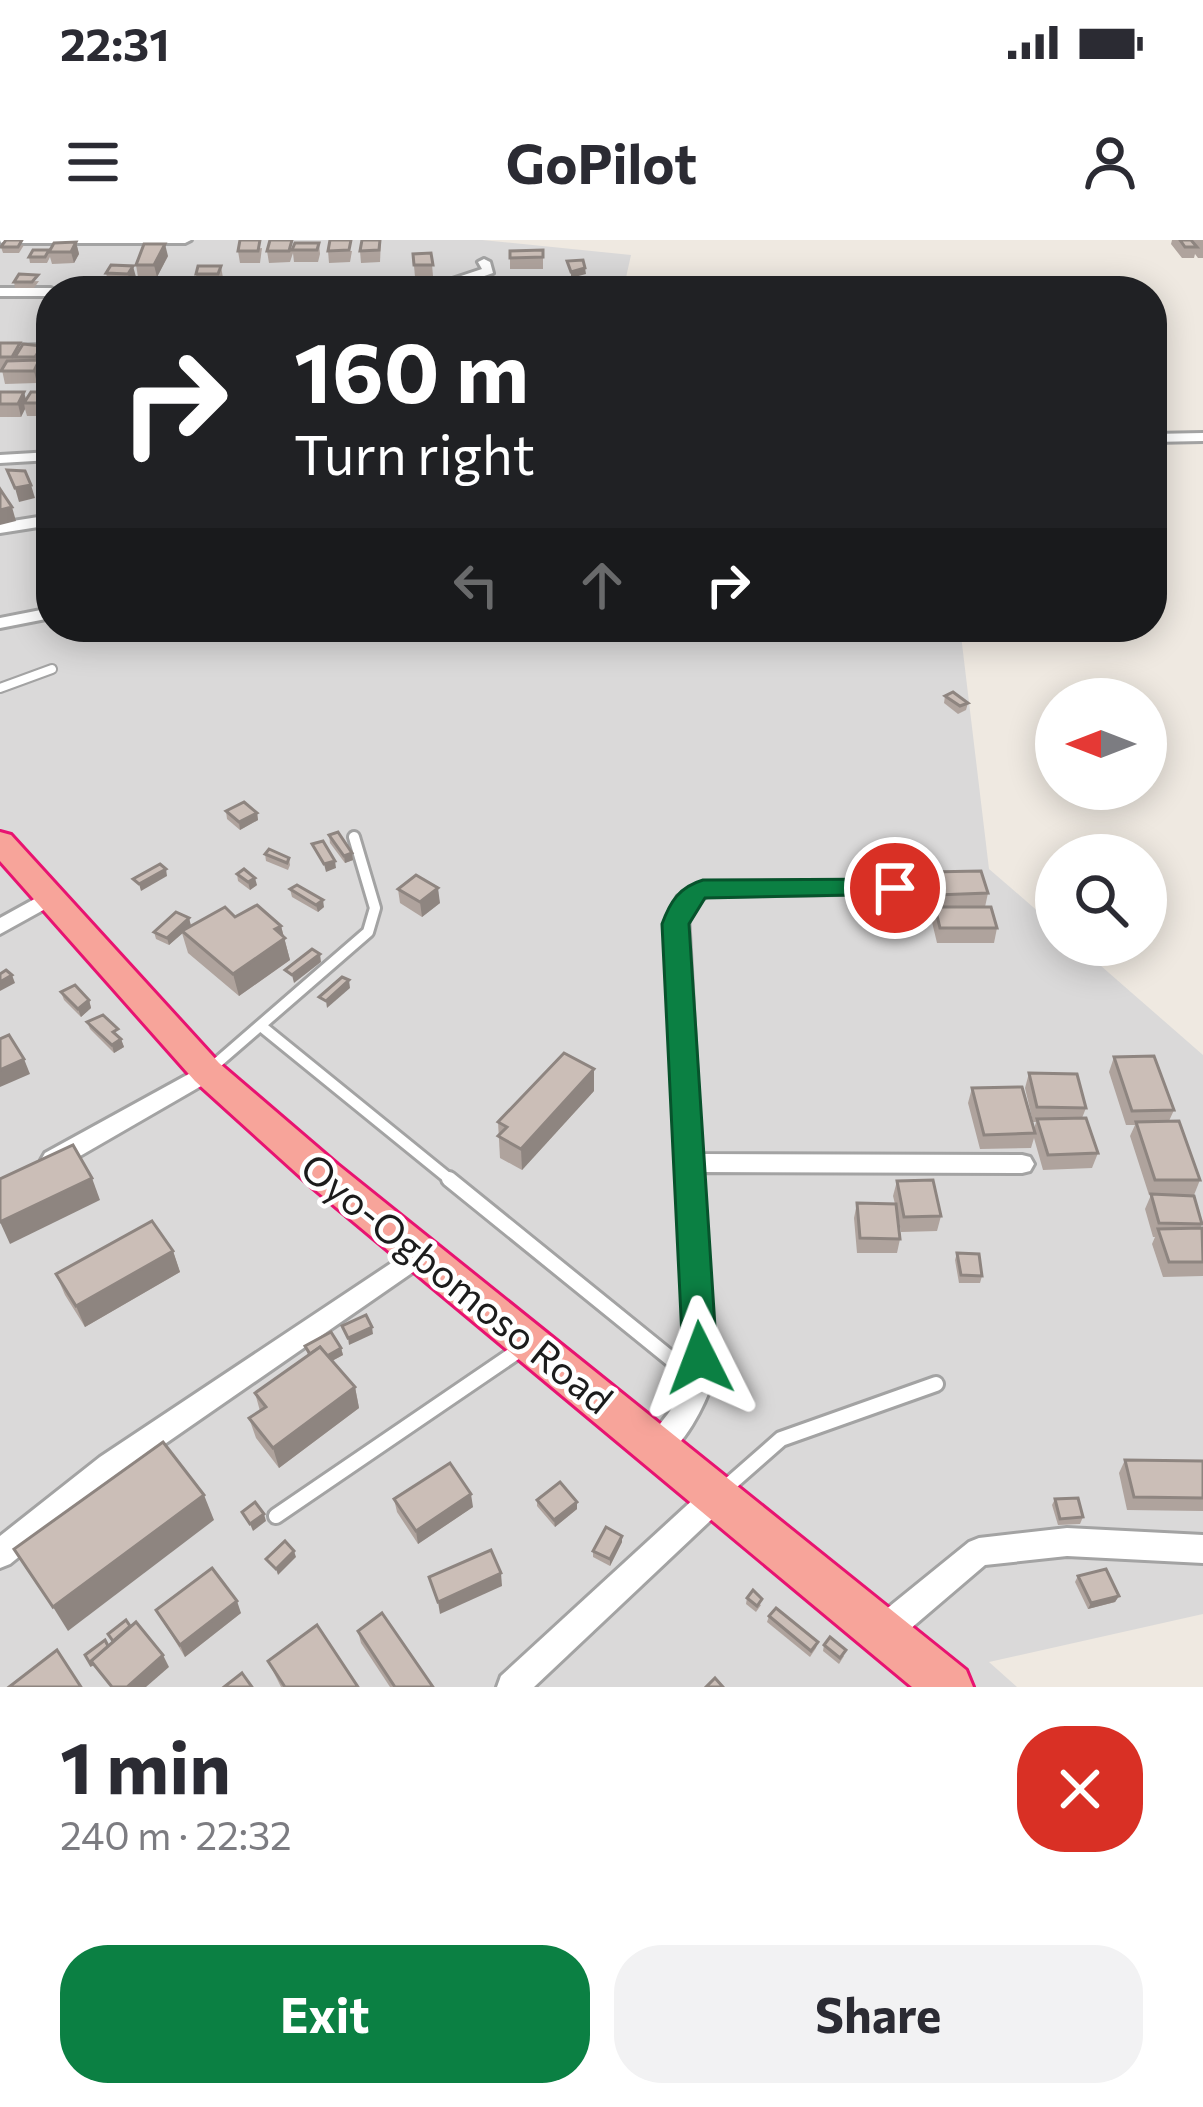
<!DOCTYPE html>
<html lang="en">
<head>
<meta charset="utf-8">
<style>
  :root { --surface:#fff; --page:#f2f2f3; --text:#2b2b33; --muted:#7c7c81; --accent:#0b8043 }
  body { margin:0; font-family:Commissioner,sans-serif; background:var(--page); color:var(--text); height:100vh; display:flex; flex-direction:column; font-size:45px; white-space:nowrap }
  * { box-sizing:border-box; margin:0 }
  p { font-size:39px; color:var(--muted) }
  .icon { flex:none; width:66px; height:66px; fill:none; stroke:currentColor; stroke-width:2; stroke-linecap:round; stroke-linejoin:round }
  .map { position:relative; height:1447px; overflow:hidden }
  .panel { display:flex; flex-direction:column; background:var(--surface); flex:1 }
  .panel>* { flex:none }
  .banner { position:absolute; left:36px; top:36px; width:1131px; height:366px; border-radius:48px; box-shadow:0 6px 30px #0003; background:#202124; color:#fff; overflow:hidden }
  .needle { width:78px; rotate:270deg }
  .fabs { position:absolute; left:1035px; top:438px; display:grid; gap:24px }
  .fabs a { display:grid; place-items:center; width:132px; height:132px; border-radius:50%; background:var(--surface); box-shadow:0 6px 30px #0003; font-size:60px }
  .pin { position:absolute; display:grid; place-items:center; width:102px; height:102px; color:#fff; margin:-51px; border:6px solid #fff; border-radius:50%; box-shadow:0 3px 12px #0007 }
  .me { position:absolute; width:132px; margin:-66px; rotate:357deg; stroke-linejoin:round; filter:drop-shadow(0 0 9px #0008) }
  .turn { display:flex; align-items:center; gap:42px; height:252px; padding:0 60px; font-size:54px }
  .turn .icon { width:156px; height:156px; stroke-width:2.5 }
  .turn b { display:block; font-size:84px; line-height:102px }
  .lanes { display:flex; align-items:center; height:114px; padding:0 60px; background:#0003; justify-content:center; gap:60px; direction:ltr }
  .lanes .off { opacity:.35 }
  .round { display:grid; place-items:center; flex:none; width:126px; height:126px; border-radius:48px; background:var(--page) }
  .head { display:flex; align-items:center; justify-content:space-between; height:204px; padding:0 60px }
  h1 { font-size:72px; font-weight:700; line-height:90px }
  .button { display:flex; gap:24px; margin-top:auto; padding:24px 60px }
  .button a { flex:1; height:138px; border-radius:48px; background:var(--accent); color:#fff; font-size:48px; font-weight:700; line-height:138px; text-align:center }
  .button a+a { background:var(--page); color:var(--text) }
  .status { display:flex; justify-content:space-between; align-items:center; height:84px; padding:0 60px; background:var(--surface); direction:ltr }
  .status svg { height:33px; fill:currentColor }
  header { display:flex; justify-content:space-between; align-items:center; height:156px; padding:0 60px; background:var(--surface); font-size:54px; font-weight:700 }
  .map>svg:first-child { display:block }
  .residential { fill:#dad9d9 }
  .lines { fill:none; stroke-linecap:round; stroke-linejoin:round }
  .service-far2-casing { stroke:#a3a3a3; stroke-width:12 }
  .service-far1-casing { stroke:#a3a3a3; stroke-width:16 }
  .service-casing { stroke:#a3a3a3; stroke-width:20 }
  .minor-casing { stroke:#a3a3a3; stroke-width:6 }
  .trunk-casing { stroke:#e81371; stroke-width:6 }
  .service-far2 { stroke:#fff; stroke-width:8 }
  .service-far1 { stroke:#fff; stroke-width:10 }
  .service { stroke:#fff; stroke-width:14 }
  .minor { fill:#fff; fill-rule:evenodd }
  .trunk { fill:#f7a49a; fill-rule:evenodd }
  .wall { fill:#afa39d }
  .shaded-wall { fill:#8e8580 }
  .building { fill:#cbbeb7; stroke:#8e8580; stroke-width:3 }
  .route { fill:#0b8043; stroke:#07532c; stroke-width:3 }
  .labels { text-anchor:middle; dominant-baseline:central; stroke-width:9; stroke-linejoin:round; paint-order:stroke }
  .near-street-label { font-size:39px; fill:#1c1c1c; stroke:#fff }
</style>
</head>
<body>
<div class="status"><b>22:31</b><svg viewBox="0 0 49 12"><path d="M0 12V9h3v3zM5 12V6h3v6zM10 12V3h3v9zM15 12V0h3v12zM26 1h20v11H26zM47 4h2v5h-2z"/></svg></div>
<header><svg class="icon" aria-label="menu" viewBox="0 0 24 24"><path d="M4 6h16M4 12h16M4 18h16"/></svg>GoPilot<svg class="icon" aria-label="person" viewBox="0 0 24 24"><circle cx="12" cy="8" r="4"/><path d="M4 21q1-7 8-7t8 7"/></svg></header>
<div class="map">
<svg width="1203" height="1447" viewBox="0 0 1203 1447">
  <rect width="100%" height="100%" fill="#efe9e1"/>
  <!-- residential -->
  <polygon class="residential" points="0,0 482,0 631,15 623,51 51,51 51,387 960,387 989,629 1056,687 1056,705 1077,705 1203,815 1203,1374 989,1422 1017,1447 0,1447"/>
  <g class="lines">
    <defs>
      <polyline id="service-far2" points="0,448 52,429"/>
      <g id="service-far1">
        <polyline points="261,786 453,942"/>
        <polyline points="210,829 368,692 375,668 354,597"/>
      </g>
      <g id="service">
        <polyline points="449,939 697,1140"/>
        <polyline points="723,1250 781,1199 936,1144"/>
        <polyline points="276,1276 521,1109"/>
      </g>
      <g id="minor">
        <polygon points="0,0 7,0 1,3"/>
        <polygon points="15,0 191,0 185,3 21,3"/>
        <polygon points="484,19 490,22 493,33 441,51 334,51 340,47 431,46 482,29 478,22"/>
        <polygon points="91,47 281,47 287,51 85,51"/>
        <polygon points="0,48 51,48 56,51 51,51 51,56 0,56"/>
        <polygon points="51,105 51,113 0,114 0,106"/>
        <polygon points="1203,193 1203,201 1152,202 1152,194"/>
        <polygon points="51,212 51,220 0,223 0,215"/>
        <polygon points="51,275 51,285 0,293 0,283"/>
        <polygon points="51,368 51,378 0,388 0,378"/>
        <path d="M 895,641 L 902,643 L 905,648 L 902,653 L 707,656 L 693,665 L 688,675 L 701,914 L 1022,915 L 1030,917 L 1034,924 L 1030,931 L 1022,933 L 701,932 L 712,1142 C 706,1164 682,1210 660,1219 L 650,1215 L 646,1206 C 657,1183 679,1166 686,1142 L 668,675 L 678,656 L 703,642 Z"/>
        <polygon points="49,651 59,658 56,663 0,694 0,678"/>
        <polygon points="207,824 215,826 218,832 215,838 61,927 53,929 45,927 41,920 45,913"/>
        <polygon points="423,1002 432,1005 435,1012 432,1019 120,1235 10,1324 0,1328 0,1296 100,1217"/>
        <polygon points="719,1241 729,1245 733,1254 729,1263 534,1447 497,1447 501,1436 709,1245"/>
        <polygon points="1067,1288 1203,1295 1203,1323 1067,1316 985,1325 896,1401 885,1405 874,1401 870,1390 874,1379 969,1302 979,1298"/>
      </g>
      <polygon id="trunk" points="0,592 11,595 219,823 338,925 966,1430 973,1447 912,1447 312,947 195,841 0,621"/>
    </defs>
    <!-- service-far2 casing -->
    <use href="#service-far2" class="service-far2-casing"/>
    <!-- service-far1 casing -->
    <use href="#service-far1" class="service-far1-casing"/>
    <!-- service casing -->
    <use href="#service" class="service-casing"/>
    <!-- minor casing -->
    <use href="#minor" class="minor-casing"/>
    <!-- trunk casing -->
    <use href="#trunk" class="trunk-casing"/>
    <!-- service-far2 -->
    <use href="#service-far2" class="service-far2"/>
    <!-- service-far1 -->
    <use href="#service-far1" class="service-far1"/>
    <!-- service -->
    <use href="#service" class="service"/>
    <!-- minor -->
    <use href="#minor" class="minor"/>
    <!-- trunk -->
    <use href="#trunk" class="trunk"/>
  </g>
  <!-- wall -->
  <g class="wall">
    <polygon points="381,0 380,22 361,23 360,11"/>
    <polygon points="1172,0 1203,0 1203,18 1198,18 1195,14 1194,18 1182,18 1171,4"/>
    <polygon points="76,2 79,14 74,23 52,24 50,17 47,23 30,23 29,17"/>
    <polygon points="319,3 320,14 318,22 294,22 293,13 290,22 269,23 267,11 293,9"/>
    <polygon points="24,5 19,13 3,13 1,7"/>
    <polygon points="262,8 260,23 240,23 238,11"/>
    <polygon points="543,10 543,29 510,29 510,11"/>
    <polygon points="328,11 352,11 350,22 329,23"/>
    <polygon points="431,13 433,36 415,37 413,14"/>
    <polygon points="168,16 157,37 138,37 136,25"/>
    <polygon points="111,25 136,37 131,46 109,45 106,33"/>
    <polygon points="221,26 223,38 220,46 198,46 196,34"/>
    <polygon points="39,41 34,48 15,48 14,42"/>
    <polygon points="0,103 21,107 42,106 45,119 41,126 42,133 37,143 5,144 2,130 0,130"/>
    <polygon points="0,152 26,159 51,152 51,176 27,176 25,169 21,177 0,177"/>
    <polygon points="945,456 968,463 966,470 958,474 944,463"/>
    <polygon points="226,571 257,573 258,580 240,590 227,579"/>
    <polygon points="329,595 352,613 353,620 345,623 330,603"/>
    <polygon points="265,614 289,618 290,625 288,630 266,621"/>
    <polygon points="929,632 988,653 985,667 997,688 994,703 937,703 932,682 935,669 933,669 926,647"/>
    <polygon points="237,634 257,645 250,650 238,641"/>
    <polygon points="290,649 324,667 318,672 292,657"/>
    <polygon points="398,649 440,663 422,677 400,663"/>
    <polygon points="235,677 281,686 290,720 239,756 188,713 182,693 169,705 156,699 154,692 189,678 191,686"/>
    <polygon points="61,752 89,760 91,768 81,777 64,760"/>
    <polygon points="87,782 120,797 124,807 114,813 90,789"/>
    <polygon points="1114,817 1174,870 1169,881 1200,940 1194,955 1167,955 1202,984 1200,989 1203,993 1203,1036 1163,1037 1152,1004 1155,997 1153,997 1145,969 1151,955 1149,955 1130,896 1135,885 1126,885 1109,832"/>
    <polygon points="1029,833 1086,868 1082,878 1098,913 1092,928 1043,930 1034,898 1031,908 980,909 968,863 972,848 1034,889 1036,882 1033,882 1025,848"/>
    <polygon points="594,851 522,930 500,918 498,882"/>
    <polygon points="897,941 941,976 937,991 901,992 897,971 900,999 897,1013 857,1013 854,978 857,963 895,964 893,956"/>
    <polygon points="173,1011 180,1032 85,1087 65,1055 56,1034"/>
    <polygon points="957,1013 982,1036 980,1043 959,1043 955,1020"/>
    <polygon points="305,1106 341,1108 343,1115 332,1121 355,1147 359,1168 279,1228 256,1198 249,1178 260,1171 255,1153 308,1115"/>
    <polygon points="1125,1220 1203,1221 1203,1271 1127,1270 1119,1233"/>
    <polygon points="394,1259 473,1267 418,1304 397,1272"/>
    <polygon points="1055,1259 1083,1277 1080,1284 1058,1285 1052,1265"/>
    <polygon points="537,1260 577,1269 555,1287 537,1266"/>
    <polygon points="622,1296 622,1302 610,1326 593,1317 593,1311"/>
    <polygon points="1078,1336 1119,1356 1115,1362 1088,1369 1075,1342"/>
    <polygon points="747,1358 761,1365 756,1372 746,1364"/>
    <polygon points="156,1370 241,1373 185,1417"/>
    <polygon points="769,1376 818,1402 816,1408 810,1417 767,1382"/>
    <polygon points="358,1391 433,1447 390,1447 361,1403"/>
    <polygon points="824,1405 844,1416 839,1424 823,1411"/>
    <polygon points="268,1421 358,1447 281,1447"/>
  </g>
  <!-- shaded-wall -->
  <g class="shaded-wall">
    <polygon points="76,2 79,14 74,23 71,12"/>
    <polygon points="165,4 168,16 157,37 154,25"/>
    <polygon points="133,26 136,37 131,46 128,34"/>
    <polygon points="585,28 586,34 571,38 571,32"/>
    <polygon points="42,106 45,119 41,126 42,133 37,143 34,131 37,124 35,117"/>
    <polygon points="24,152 27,163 24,163 25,169 21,177 18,164"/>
    <polygon points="31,245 35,258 19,262 15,248"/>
    <polygon points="12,267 16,281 0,285 0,270"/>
    <polygon points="257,573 258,580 240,590 239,582"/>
    <polygon points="352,613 353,620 345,623 344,616"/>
    <polygon points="335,621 336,628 326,632 324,624"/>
    <polygon points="166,629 167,636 141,651 139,644"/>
    <polygon points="255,638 257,645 250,650 248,642"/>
    <polygon points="438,648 440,663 422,677 420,662"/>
    <polygon points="323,660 324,667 318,672 316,665"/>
    <polygon points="189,678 191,686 169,705 167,698"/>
    <polygon points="281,686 290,720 239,756 233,734 275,689"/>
    <polygon points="320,714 321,722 294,743 292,735"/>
    <polygon points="12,735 15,743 0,751 0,742"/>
    <polygon points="349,740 350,748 327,768 326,761"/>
    <polygon points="89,760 91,768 81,777 78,769"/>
    <polygon points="121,799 124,807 114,813 112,805"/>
    <polygon points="24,819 30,834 0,847 0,830"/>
    <polygon points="594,829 594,851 522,930 521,909"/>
    <polygon points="92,938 100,960 10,1004 0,982"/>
    <polygon points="173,1011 180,1032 85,1087 76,1066"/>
    <polygon points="372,1087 373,1094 349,1105 348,1098"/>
    <polygon points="341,1108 343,1115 317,1129 315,1122"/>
    <polygon points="355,1147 359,1168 279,1228 273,1208"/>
    <polygon points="471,1254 473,1267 418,1304 416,1291"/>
    <polygon points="204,1255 214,1280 68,1391 53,1367"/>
    <polygon points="577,1262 577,1269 555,1287 554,1280"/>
    <polygon points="264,1274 266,1281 253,1291 250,1284"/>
    <polygon points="622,1296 622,1302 610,1326 610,1319"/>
    <polygon points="294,1311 296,1317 278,1335 276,1329"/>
    <polygon points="501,1333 502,1346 440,1374 438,1362"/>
    <polygon points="1119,1356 1115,1362 1088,1369 1091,1363"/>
    <polygon points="237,1361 241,1373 185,1417 180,1405"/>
    <polygon points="163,1415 169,1427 146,1447 127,1447"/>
  </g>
  <!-- building -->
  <g class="building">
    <polygon points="6,0 22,0 18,7 1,7"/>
    <polygon points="240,0 260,0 258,11 238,11"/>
    <polygon points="270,0 292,0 289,11 267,11"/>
    <polygon points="330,0 351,0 349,10 328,11"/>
    <polygon points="362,0 380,0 379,10 360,11"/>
    <polygon points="1180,0 1191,0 1197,7 1185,7"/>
    <polygon points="76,2 71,12 49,12 54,3"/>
    <polygon points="295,3 319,3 317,10 292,10"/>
    <polygon points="144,4 165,4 154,25 136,25"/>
    <polygon points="33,10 49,10 45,17 29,17"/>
    <polygon points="543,10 543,17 510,18 510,11"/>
    <polygon points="431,13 433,25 414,25 413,14"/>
    <polygon points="583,20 585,28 571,32 567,21"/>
    <polygon points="111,25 133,26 128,34 106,33"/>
    <polygon points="198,26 221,26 218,34 196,34"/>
    <polygon points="19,34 38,35 32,42 14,42"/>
    <polygon points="0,103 20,103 12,117 0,117"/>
    <polygon points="23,104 42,106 35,117 15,117"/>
    <polygon points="39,120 34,131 1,131 7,121"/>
    <polygon points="0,152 24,152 18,164 0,164"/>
    <polygon points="31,152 51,152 51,157 48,163 24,163"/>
    <polygon points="7,230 25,231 31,245 15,248"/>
    <polygon points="0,249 12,267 0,270"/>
    <polygon points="953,452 968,463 960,466 945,456"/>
    <polygon points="244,562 257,573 239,582 226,571"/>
    <polygon points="338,592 352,613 344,616 329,595"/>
    <polygon points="323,601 335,621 324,624 312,604"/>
    <polygon points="269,609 289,618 287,623 265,614"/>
    <polygon points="160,624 166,629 139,644 133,639"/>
    <polygon points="244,629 255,638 248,642 237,634"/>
    <polygon points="981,631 988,653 936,655 929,632"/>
    <polygon points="416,635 438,648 420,662 398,649"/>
    <polygon points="297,645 323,660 316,665 290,649"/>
    <polygon points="257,665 281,686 275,689 285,698 233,734 182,691 225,667 235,677"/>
    <polygon points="935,667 991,667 997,688 940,688"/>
    <polygon points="176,672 189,678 167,698 154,692"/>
    <polygon points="312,709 320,714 292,735 285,730"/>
    <polygon points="6,730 12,735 0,742 0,734"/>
    <polygon points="342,737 349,740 326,761 319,757"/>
    <polygon points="75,745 89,760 78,769 61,752"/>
    <polygon points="103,775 118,789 113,792 121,799 112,805 87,782"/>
    <polygon points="9,795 24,819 0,830 0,799"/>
    <polygon points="564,813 594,829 521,909 498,896 507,887 498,882"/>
    <polygon points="1154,816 1174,870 1132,871 1114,817"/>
    <polygon points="1029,833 1077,834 1086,868 1037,867"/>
    <polygon points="1022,847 1035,893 984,895 972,848"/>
    <polygon points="1086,878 1098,913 1048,915 1037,879"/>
    <polygon points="1179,881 1200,940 1155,940 1136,882"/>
    <polygon points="73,905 92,938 0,982 0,939"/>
    <polygon points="933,940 941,976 904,977 897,941"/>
    <polygon points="1151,954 1194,956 1202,984 1159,983"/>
    <polygon points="857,963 896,964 900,999 860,998"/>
    <polygon points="152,981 173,1011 76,1066 56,1034"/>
    <polygon points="1202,988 1203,1022 1169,1022 1158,989"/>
    <polygon points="957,1013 979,1014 982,1036 961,1035"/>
    <polygon points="366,1075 372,1087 348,1098 342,1086"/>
    <polygon points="331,1092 341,1108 327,1116 320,1107 310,1114 305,1106"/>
    <polygon points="320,1107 355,1147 273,1208 249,1178 266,1167 255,1153"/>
    <polygon points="163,1202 204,1255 53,1367 14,1309"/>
    <polygon points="1125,1220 1203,1221 1203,1258 1134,1257"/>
    <polygon points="450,1223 471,1254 416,1291 394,1259"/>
    <polygon points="560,1242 577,1262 554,1280 537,1260"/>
    <polygon points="1078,1258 1083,1277 1060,1279 1055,1259"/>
    <polygon points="255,1262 264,1274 250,1284 242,1272"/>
    <polygon points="606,1287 622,1296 610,1319 593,1311"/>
    <polygon points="285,1301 294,1311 276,1329 266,1319"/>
    <polygon points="491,1310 501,1333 438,1362 429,1337"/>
    <polygon points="212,1328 237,1361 180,1405 156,1370"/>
    <polygon points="1106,1329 1119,1356 1091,1363 1078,1336"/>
    <polygon points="753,1350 762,1359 757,1366 747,1358"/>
    <polygon points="776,1368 818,1402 811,1411 769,1376"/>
    <polygon points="382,1373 433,1447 395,1447 358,1391"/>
    <polygon points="126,1380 130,1386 113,1401 108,1394"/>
    <polygon points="136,1382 163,1415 127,1447 112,1447 91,1421"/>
    <polygon points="317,1385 358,1447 285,1447 268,1421"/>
    <polygon points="830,1397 846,1410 840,1418 824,1405"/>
    <polygon points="105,1400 108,1406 91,1421 93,1424 91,1425 85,1415"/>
    <polygon points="57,1410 81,1447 9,1447"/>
    <polygon points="242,1433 252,1447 224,1447"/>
    <polygon points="715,1438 723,1447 706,1447"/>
  </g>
  <!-- route -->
  <path class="route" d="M 895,639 L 904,642 L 908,648 L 904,654 L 705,658 L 689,684 L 717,1118 L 712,1129 L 700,1134 L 688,1129 L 683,1118 L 662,684 C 670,662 679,647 703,640 Z"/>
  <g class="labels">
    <!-- near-street labels -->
    <g class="near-street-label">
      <text transform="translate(458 1042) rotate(39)">Oyo-Ogbomoso Road</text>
    </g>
  </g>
</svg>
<div class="fabs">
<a><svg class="needle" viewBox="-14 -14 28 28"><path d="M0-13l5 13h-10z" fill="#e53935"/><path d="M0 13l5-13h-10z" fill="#7c7c81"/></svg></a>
<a><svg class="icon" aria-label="search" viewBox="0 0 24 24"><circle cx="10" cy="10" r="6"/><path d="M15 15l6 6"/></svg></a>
</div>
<div class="pin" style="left:895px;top:648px;background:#d93025"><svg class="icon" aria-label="arrive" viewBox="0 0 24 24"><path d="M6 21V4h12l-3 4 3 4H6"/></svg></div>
<svg class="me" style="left:700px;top:1118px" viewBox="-20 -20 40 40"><path d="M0-17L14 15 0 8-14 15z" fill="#0b8043" stroke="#fff" stroke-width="4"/></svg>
<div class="banner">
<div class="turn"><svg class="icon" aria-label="right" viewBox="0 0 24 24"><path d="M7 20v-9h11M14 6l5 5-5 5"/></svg><div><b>160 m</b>Turn right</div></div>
<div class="lanes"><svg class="icon off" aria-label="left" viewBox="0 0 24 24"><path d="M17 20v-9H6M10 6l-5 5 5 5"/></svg><svg class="icon off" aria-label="ahead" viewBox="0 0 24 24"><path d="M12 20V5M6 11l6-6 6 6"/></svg><svg class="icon" aria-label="right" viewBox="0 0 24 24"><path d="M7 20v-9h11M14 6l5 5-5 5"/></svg></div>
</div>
</div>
<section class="panel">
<div class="head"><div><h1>1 min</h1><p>240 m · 22:32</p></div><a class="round" style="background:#d93025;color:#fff"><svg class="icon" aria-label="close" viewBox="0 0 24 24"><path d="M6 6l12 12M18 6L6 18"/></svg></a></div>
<div class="button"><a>Exit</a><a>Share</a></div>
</section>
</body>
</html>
